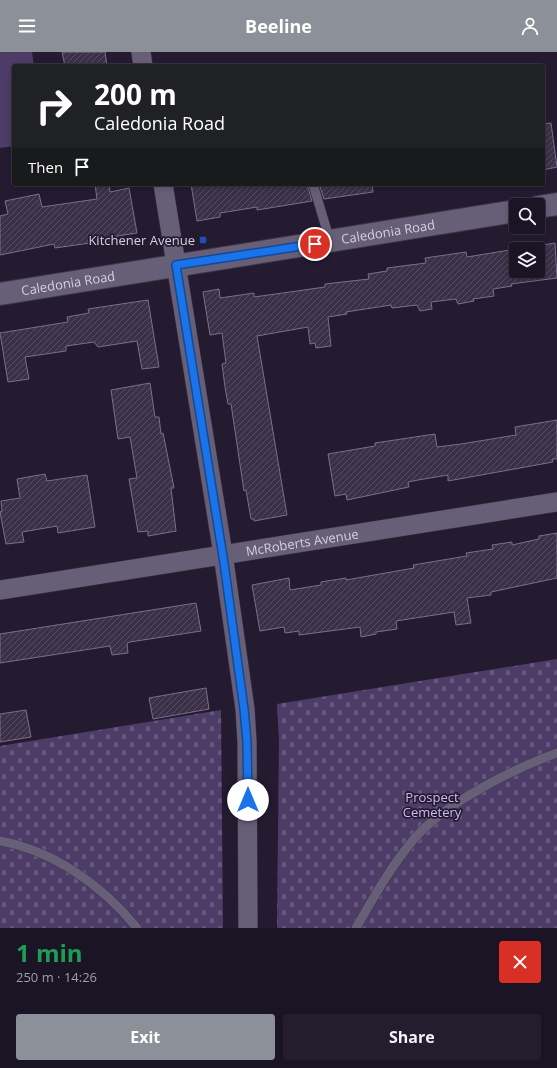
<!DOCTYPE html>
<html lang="en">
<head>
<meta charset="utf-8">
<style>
  :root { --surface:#1b1425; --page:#241d2d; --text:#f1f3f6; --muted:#a09ea7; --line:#393342; --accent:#8c9099 }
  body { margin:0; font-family:"Open Sans",sans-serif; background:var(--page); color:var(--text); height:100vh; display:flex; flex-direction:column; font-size:15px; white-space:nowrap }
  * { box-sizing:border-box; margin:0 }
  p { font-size:13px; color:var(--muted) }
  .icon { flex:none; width:22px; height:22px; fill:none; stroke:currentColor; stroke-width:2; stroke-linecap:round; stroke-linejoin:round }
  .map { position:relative; height:876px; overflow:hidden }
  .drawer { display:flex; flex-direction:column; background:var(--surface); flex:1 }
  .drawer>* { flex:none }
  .hud { position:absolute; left:12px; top:12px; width:533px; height:122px; border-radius:4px; box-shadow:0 2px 6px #0003,0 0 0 1px var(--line); background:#202124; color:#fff; overflow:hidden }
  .tools { position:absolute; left:509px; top:146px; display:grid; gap:8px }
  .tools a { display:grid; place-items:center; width:36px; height:36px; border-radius:4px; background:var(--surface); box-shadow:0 2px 6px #0003,0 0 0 1px var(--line); font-size:20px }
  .pin { position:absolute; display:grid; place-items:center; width:34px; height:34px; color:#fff; margin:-17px; border:2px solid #fff; border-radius:50%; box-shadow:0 1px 4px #0007 }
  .me { position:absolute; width:44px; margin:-22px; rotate:0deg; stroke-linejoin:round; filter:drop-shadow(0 0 3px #0008) }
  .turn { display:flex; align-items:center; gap:14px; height:84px; padding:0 16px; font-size:18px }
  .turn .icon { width:52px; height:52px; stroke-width:2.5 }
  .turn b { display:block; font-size:28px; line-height:34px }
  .then { display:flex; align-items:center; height:38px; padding:0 16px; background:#0003; gap:8px; font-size:15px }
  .round { display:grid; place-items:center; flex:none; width:42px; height:42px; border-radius:4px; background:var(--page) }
  .summary { display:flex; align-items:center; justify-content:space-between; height:68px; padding:0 16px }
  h1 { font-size:24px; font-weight:700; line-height:30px; color:#1e9e55 }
  .cta { display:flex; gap:8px; margin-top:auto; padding:8px 16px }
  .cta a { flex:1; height:46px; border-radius:4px; background:var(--accent); color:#fff; font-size:16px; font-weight:700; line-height:46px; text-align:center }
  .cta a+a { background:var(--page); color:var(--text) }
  header { display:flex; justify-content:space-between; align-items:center; height:52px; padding:0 16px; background:var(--accent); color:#fff; font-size:18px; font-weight:700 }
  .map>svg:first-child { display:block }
  .cemetery { fill:url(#cemetery-stones) }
  .park { fill:#4c3c67 }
  .building { fill:url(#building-hatch); stroke:#7b6f89 }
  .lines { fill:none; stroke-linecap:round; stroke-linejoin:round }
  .service-casing { stroke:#3d3648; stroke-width:10 }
  .minor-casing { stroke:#3d3648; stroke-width:20 }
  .tertiary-casing { stroke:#3d3648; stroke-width:24 }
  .service { stroke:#675f78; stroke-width:9 }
  .minor { stroke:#675f78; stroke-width:19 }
  .tertiary { stroke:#675f78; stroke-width:22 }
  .route-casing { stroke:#114b97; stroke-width:10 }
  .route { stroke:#1a73e8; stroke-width:7 }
  .transit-dot { fill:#1a4fb4; stroke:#241b31; stroke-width:1.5 }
  .labels { text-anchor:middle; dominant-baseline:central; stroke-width:3.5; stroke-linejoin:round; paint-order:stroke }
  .street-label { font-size:13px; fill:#d4cfde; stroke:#241b31 }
  .poi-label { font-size:13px; fill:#d4cfde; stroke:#241b31; text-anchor:end }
  .park-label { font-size:13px; fill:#ceb8f5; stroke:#241b31 }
</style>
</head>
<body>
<header><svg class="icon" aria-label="menu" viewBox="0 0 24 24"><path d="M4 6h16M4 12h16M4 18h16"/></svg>Beeline<svg class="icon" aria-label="person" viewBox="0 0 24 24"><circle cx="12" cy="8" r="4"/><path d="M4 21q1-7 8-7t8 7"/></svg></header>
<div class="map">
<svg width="557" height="876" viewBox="0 0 557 876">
  <defs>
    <pattern id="cemetery-stones" width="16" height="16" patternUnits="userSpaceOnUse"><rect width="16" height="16" fill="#4c3c67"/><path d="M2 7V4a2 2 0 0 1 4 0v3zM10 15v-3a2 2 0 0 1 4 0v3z" fill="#65577c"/></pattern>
    <pattern id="building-hatch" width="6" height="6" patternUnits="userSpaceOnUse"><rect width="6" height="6" fill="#3b3047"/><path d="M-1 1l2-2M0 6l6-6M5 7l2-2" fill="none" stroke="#564d61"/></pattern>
  </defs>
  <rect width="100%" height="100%" fill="#241b31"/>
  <!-- cemetery -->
  <g class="cemetery">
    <polygon points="557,607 557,876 277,876 279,689 277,652"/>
    <polygon points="221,658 223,876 0,876 0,694"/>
  </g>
  <!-- park -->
  <polygon class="park" points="0,0 32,0 34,14 14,14 14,94 0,96"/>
  <!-- building -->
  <g class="building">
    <polygon points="62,0 105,0 107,14 65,14"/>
    <polygon points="551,71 557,115 543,118 543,72"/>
    <polygon points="95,132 109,132 110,140 129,136 137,181 117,184 118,190 104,192 104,189 55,196 54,192 0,203 0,164 8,162 5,149 39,142 42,155 97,147"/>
    <polygon points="191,132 307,132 312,149 257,158 257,155 220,161 220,165 197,169"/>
    <polygon points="319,132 372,132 373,140 324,147"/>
    <polygon points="555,191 557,226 511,232 512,234 493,237 494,244 473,247 474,249 458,252 456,247 431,250 432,257 420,259 417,253 392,256 391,253 346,260 347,262 328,265 331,294 316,296 315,291 310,292 308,275 257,284 287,463 254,469 254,467 251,467 246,438 244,439 231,352 228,352 225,335 222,312 226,311 222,281 210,283 203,240 219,237 220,246 254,241 254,245 297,239 325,235 325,232 369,227 368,222 387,219 387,216 426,211 425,206 466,200 467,205 516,197 516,219 538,219 538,197 518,197"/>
    <polygon points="148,248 159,315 142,317 137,289 98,295 94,290 66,294 66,299 25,305 29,327 8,330 0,281 68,270 67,265 89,261 88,257"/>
    <polygon points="150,331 155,365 159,365 161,382 163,381 174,436 171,436 176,479 148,484 148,479 138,480 129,427 137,426 130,385 118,387 111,338"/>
    <polygon points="557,368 557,407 552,407 553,410 448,429 448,423 418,428 408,430 409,435 347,448 346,442 335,444 328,402 375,394 375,391 435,382 437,395 461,392 516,383 515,375"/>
    <polygon points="45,422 47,429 87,423 95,475 58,481 57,474 22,480 24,490 6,492 0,460 2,459 1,449 20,446 17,427"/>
    <polygon points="557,481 557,526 491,540 491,543 467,546 471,571 456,573 454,560 396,569 397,577 376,580 376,582 361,585 360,575 299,583 299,579 285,581 284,575 260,579 252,533 289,526 290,538 321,533 321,530 346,526 346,528 414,516 413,513 467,504 466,501 493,497 492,493 512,490 512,493 539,487 539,484"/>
    <polygon points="196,551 201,579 130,590 127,591 128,601 112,603 110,594 0,611 0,582"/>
    <polygon points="206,636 209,657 153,667 149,646"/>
    <polygon points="26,658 31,685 0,690 0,662"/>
  </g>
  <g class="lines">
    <defs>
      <g id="service">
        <polyline points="313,132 330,189"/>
        <path d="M 0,789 C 54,799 103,834 137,876"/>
        <path d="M 356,876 C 374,845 391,814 414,787 C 445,751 513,717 557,701"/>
      </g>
      <g id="minor">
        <polyline points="141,0 143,14"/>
        <polyline points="163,132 223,502 245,657 247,690 248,876"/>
        <path id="s1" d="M 0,538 L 557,450"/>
      </g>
      <g id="tertiary">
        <polyline points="538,155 557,152"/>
        <path id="s2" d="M 0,242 L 516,159"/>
      </g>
    </defs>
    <!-- service casing -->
    <use href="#service" class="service-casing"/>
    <!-- minor casing -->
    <use href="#minor" class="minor-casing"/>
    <!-- tertiary casing -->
    <use href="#tertiary" class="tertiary-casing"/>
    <!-- service -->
    <use href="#service" class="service"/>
    <!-- minor -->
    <use href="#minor" class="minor"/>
    <!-- tertiary -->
    <use href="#tertiary" class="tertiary"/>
  </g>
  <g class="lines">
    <defs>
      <polyline id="route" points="248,748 247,690 244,657 224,511 176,213 315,192"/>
    </defs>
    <!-- route casing -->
    <use href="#route" class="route-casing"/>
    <!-- route -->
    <use href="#route" class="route"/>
  </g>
  <!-- markers -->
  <rect class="transit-dot" x="199" y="184" width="8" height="8" rx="2"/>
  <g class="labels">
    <!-- street labels -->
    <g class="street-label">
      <text stroke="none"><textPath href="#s2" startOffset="393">Caledonia Road</textPath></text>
      <text stroke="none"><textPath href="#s2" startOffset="69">Caledonia Road</textPath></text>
      <text stroke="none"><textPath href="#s1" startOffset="306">McRoberts Avenue</textPath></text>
    </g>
    <!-- poi labels -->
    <g class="poi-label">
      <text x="195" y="188">Kitchener Avenue</text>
    </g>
    <!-- park labels -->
    <g class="park-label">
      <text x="432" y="745">Prospect<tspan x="432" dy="15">Cemetery</tspan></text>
    </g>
  </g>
</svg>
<div class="tools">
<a><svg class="icon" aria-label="search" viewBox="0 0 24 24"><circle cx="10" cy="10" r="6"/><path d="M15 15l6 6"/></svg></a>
<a><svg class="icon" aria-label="layers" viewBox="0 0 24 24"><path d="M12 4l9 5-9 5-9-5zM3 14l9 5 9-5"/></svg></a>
</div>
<div class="pin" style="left:315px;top:192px;background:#d93025"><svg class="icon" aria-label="arrive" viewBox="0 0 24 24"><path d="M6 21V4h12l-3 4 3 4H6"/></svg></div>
<svg class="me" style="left:248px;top:748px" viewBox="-20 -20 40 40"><circle r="19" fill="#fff"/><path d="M0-13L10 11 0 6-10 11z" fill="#1a73e8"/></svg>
<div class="hud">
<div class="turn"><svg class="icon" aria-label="right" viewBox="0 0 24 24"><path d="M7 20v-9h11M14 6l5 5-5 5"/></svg><div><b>200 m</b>Caledonia Road</div></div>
<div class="then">Then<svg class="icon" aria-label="arrive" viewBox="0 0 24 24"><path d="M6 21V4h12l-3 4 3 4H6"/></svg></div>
</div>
</div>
<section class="drawer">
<div class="summary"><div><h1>1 min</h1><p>250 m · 14:26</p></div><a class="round" style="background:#d93025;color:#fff"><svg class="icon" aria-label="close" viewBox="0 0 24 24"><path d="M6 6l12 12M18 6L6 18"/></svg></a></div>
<div class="cta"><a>Exit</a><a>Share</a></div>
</section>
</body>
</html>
